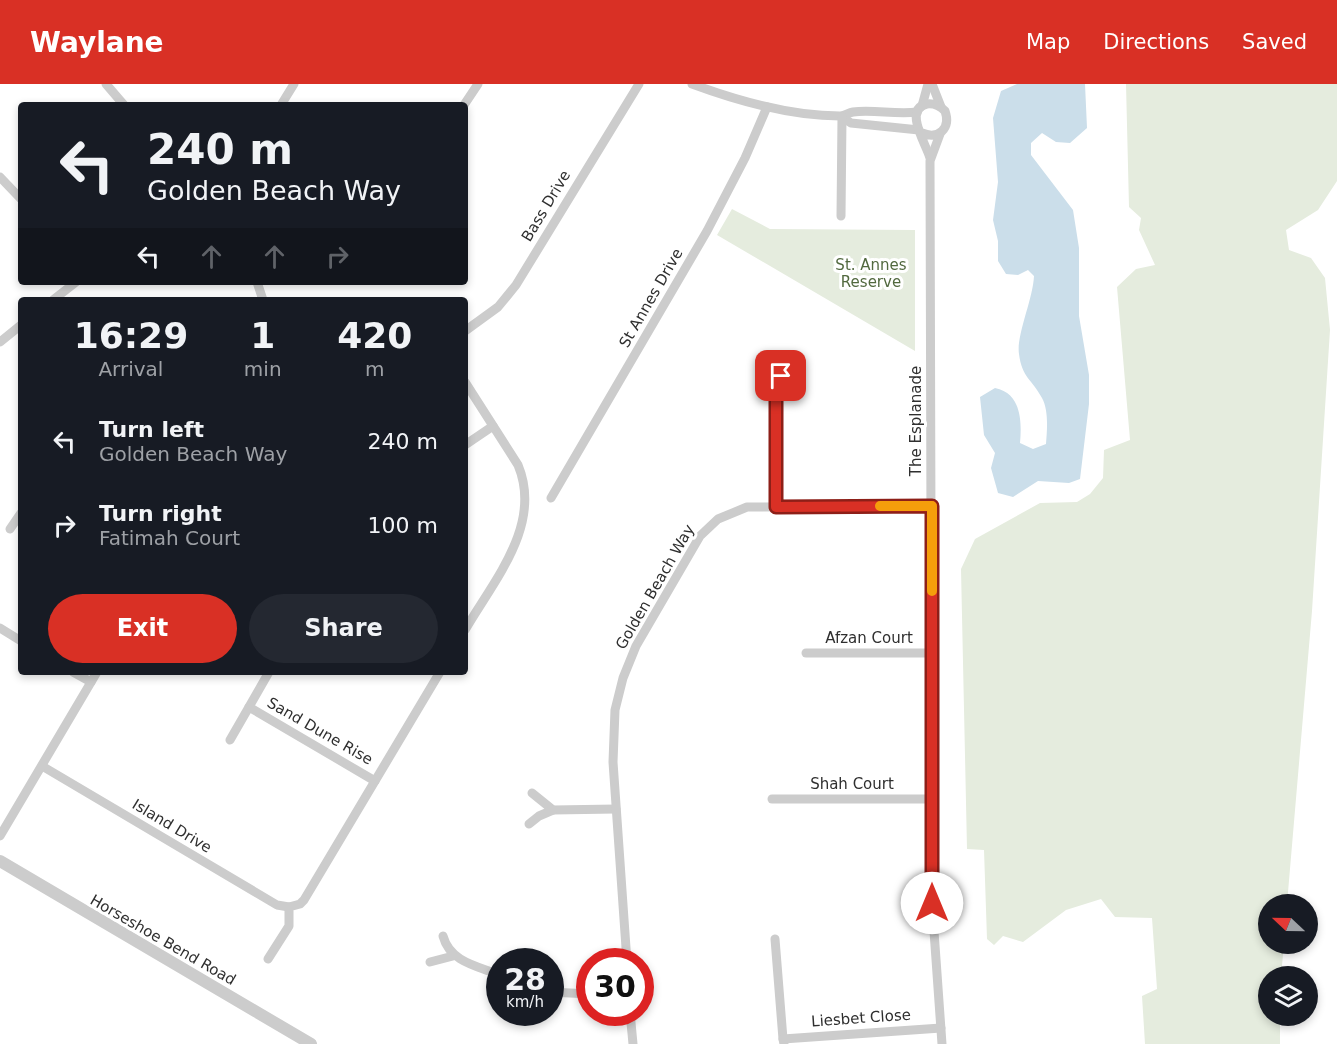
<!DOCTYPE html>
<html lang="en">
<head>
<meta charset="utf-8">
<style>
  :root { --surface:#171b24; --page:#242831; --text:#f1f3f6; --muted:#9ea1a6; --accent:#d93025 }
  body { margin:0; font-family:"DejaVu Sans",sans-serif; background:var(--page); color:var(--text); height:100vh; display:flex; flex-direction:column; font-size:22px; white-space:nowrap }
  * { box-sizing:border-box; margin:0 }
  p { font-size:20px; color:var(--muted) }
  .icon { flex:none; width:33px; height:33px; fill:none; stroke:currentColor; stroke-width:2; stroke-linecap:round; stroke-linejoin:round }
  .map { position:relative; flex:1; overflow:hidden }
  .side { position:absolute; left:18px; top:213px; width:450px; height:378px; display:flex; flex-direction:column; background:var(--surface); border-radius:6px; box-shadow:0 3px 9px #0003 }
  .side>* { flex:none }
  .banner { position:absolute; left:18px; top:18px; width:450px; height:183px; border-radius:6px; box-shadow:0 3px 9px #0003; background:#171b24; color:var(--text); overflow:hidden }
  .needle { width:39px; rotate:292deg }
  .tools { position:absolute; left:1258px; top:810px; display:grid; gap:12px }
  .tools a { display:grid; place-items:center; width:60px; height:60px; border-radius:50%; background:var(--surface); box-shadow:0 3px 9px #0003; font-size:30px }
  .speed { position:absolute; left:486px; top:864px; display:flex; gap:12px; font-size:30px; font-weight:700; text-align:center }
  .speed>* { display:grid; place-content:center; width:78px; height:78px; border-radius:50%; background:var(--surface); box-shadow:0 3px 9px #0003; line-height:1 }
  .speed small { font-size:15px; font-weight:400 }
  .speed .limit { border:9px solid #d22; background:#fff; color:#111 }
  .pin { position:absolute; display:grid; place-items:center; width:51px; height:51px; color:#fff; margin:-26px; border-radius:12px; box-shadow:0 3px 9px #0006 }
  .me { position:absolute; width:66px; margin:-33px; rotate:0deg; stroke-linejoin:round; filter:drop-shadow(0 0 4px #0008) }
  .turn { display:flex; align-items:center; gap:21px; height:126px; padding:0 30px; font-size:27px }
  .turn .icon { width:78px; height:78px; stroke-width:2.5 }
  .turn b { display:block; font-size:42px; line-height:51px }
  .lanes { display:flex; align-items:center; height:57px; padding:0 30px; background:#0003; justify-content:center; gap:30px; direction:ltr }
  .lanes .off { opacity:.35 }
  .eta { display:flex; justify-content:space-evenly; align-items:center; height:102px; text-align:center }
  .eta b { font-size:36px; font-weight:800; line-height:42px }
  .button { display:flex; gap:12px; margin-top:auto; padding:12px 30px }
  .button a { flex:1; height:69px; border-radius:36px; background:var(--accent); color:#fff; font-size:24px; font-weight:800; line-height:69px; text-align:center }
  .button a+a { background:var(--page); color:var(--text) }
  ul { padding:0; list-style:none }
  li { display:flex; align-items:center; gap:18px; height:84px; padding:0 30px }
  li div { flex:1 }
  li b { display:block; font-size:22px }
  li em { font-style:normal }
  header { display:flex; align-items:center; gap:36px; box-sizing:border-box; height:84px; padding:0 30px; background:var(--accent); color:#fff }
  header strong { font-size:28px }
  nav { display:flex; gap:33px; margin-inline-start:auto; font-size:21px }
  .map>svg:first-child { display:block }
  .green { fill:#e5ecde }
  .water { fill:#cbdeea }
  .lines { fill:none; stroke-linecap:round; stroke-linejoin:round }
  .minor { stroke:#ccc; stroke-width:9 }
  .tertiary { stroke:#ccc; stroke-width:12 }
  .route-casing { stroke:#8d1f18; stroke-width:15 }
  .route { stroke:#d93025; stroke-width:10 }
  .slow { stroke:#f59e0b; stroke-width:10 }
  .labels { text-anchor:middle; dominant-baseline:central; stroke-width:6; stroke-linejoin:round; paint-order:stroke }
  .street-label { font-size:15px; fill:#2f2f2f; stroke:#fff }
  .park-label { font-size:15px; fill:#52693f; stroke:#fff }
</style>
</head>
<body>
<header>
<strong>Waylane</strong>
<nav><a>Map</a><a>Directions</a><a>Saved</a></nav>
</header>
<div class="map">
<svg width="1337" height="960" viewBox="0 0 1337 960">
  <rect width="100%" height="100%" fill="#fff"/>
  <!-- green -->
  <g class="green">
    <polygon points="1126,0 1337,0 1337,97 1318,126 1286,146 1289,166 1311,174 1325,194 1330,246 1312,527 1287,820 1269,820 1269,860 1284,860 1281,892 1269,892 1269,932 1280,932 1280,960 1145,960 1142,912 1157,905 1152,834 1115,833 1101,815 1066,826 1023,858 1003,852 994,861 987,855 984,766 967,765 961,485 975,455 1040,419 1077,418 1090,410 1103,394 1104,366 1130,356 1117,203 1136,185 1155,181 1139,146 1141,134 1129,123"/>
    <polygon points="732,125 770,145 915,146 915,267 717,151"/>
  </g>
  <!-- water -->
  <path class="water" d="M 1017,0 L 1085,0 L 1087,44 L 1070,59 L 1056,58 L 1042,49 L 1031,59 L 1031,71 L 1073,126 L 1079,164 L 1079,232 L 1089,291 L 1089,320 L 1080,395 L 1069,399 L 1038,397 L 1013,413 L 998,409 L 991,384 L 995,369 L 984,351 L 980,313 L 995,304 C 1021,309 1022,337 1020,359 L 1033,365 L 1046,360 C 1047,346 1049,327 1042,314 C 1032,295 1022,294 1019,270 C 1016,252 1033,215 1034,192 L 1028,186 L 1018,191 L 1006,190 L 998,177 L 998,157 L 993,136 L 998,98 L 993,34 L 1001,7 Z"/>
  <g class="lines">
    <!-- minor -->
    <g class="minor">
      <polyline points="106,0 124,21"/>
      <path d="M 692,0 C 738,17 789,32 840,32 C 845,32 848,29 853,28 C 873,25 896,31 917,28"/>
      <polyline points="932,0 941,23"/>
      <polyline points="281,21 294,0"/>
      <polyline points="464,21 478,0"/>
      <polyline points="922,22 928,0"/>
      <polyline points="842,33 851,39 919,46"/>
      <path d="M 922,49 C 939,56 951,44 945,27 C 940,22 935,19 927,20 C 903,25 926,60 930,74"/>
      <polyline points="940,50 930,77 932,819 942,960"/>
      <polyline points="0,93 21,115"/>
      <polyline points="841,132 842,33"/>
      <polyline points="257,198 263,216"/>
      <polyline points="53,216 76,198"/>
      <polyline points="465,247 498,223 516,201 639,0"/>
      <polyline points="0,258 21,241"/>
      <path d="M 465,298 L 518,381 C 543,441 494,496 465,546"/>
      <polyline points="465,361 493,342"/>
      <polyline points="551,414 707,147 745,74 767,23"/>
      <polyline points="776,423 776,304 786,280"/>
      <polyline points="10,445 21,429"/>
      <polyline points="0,544 21,557"/>
      <polyline points="806,569 932,569"/>
      <polyline points="73,588 91,598"/>
      <polyline points="249,623 269,588"/>
      <polyline points="230,656 249,623 375,697"/>
      <polyline points="42,682 277,821 289,823"/>
      <polyline points="532,709 553,726 616,725"/>
      <polyline points="772,715 932,715"/>
      <polyline points="529,740 539,732 553,726"/>
      <polyline points="0,752 97,588"/>
      <path d="M 443,852 C 450,878 477,882 500,891"/>
      <polyline points="775,855 783,955"/>
      <polyline points="268,875 289,842 289,823 300,820 304,816 440,588"/>
      <polyline points="430,878 453,872"/>
      <polyline points="627,878 613,678 615,626 623,594 636,562 700,452 718,435 747,423 932,422"/>
      <polyline points="550,908 590,910"/>
      <polyline points="630,928 633,960"/>
      <polyline points="784,960 783,955 941,944"/>
    </g>
    <!-- tertiary -->
    <polyline class="tertiary" points="0,777 311,960"/>
  </g>
  <g class="lines">
    <defs>
      <polyline id="route" points="781,292 776,304 776,423 932,422 932,819"/>
    </defs>
    <!-- route casing -->
    <use href="#route" class="route-casing"/>
    <!-- route -->
    <use href="#route" class="route"/>
    <!-- slow -->
    <polyline class="slow" points="880,422 932,422 932,507"/>
  </g>
  <g class="labels">
    <!-- street labels -->
    <g class="street-label">
      <text transform="translate(546 122) rotate(-59)">Bass Drive</text>
      <text transform="translate(651 214) rotate(-60)">St Annes Drive</text>
      <text transform="translate(916 337) rotate(-90)">The Esplanade</text>
      <text transform="translate(655 503) rotate(-60)">Golden Beach Way</text>
      <text x="869" y="554">Afzan Court</text>
      <text transform="translate(320 647) rotate(30)">Sand Dune Rise</text>
      <text x="852" y="700">Shah Court</text>
      <text transform="translate(172 742) rotate(31)">Island Drive</text>
      <text transform="translate(163 856) rotate(30)">Horseshoe Bend Road</text>
      <text transform="translate(861 934) rotate(-4)">Liesbet Close</text>
    </g>
    <!-- park labels -->
    <g class="park-label">
      <text x="871" y="181">St. Annes<tspan x="871" dy="17">Reserve</tspan></text>
    </g>
  </g>
</svg>
<div class="tools">
<a><svg class="needle" viewBox="-14 -14 28 28"><path d="M0-13l5 13h-10z" fill="#e53935"/><path d="M0 13l5-13h-10z" fill="#9ea1a6"/></svg></a>
<a><svg class="icon" aria-label="layers" viewBox="0 0 24 24"><path d="M12 4l9 5-9 5-9-5zM3 14l9 5 9-5"/></svg></a>
</div>
<div class="speed"><div>28<small>km/h</small></div><div class="limit">30</div></div>
<div class="pin" style="left:781px;top:292px;background:#d93025"><svg class="icon" aria-label="arrive" viewBox="0 0 24 24"><path d="M6 21V4h12l-3 4 3 4H6"/></svg></div>
<svg class="me" style="left:932px;top:819px" viewBox="-20 -20 40 40"><circle r="19" fill="#fff"/><path d="M0-13L10 11 0 6-10 11z" fill="#d93025"/></svg>
<div class="banner">
<div class="turn"><svg class="icon" aria-label="left" viewBox="0 0 24 24"><path d="M17 20v-9H6M10 6l-5 5 5 5"/></svg><div><b>240 m</b>Golden Beach Way</div></div>
<div class="lanes"><svg class="icon" aria-label="left" viewBox="0 0 24 24"><path d="M17 20v-9H6M10 6l-5 5 5 5"/></svg><svg class="icon off" aria-label="ahead" viewBox="0 0 24 24"><path d="M12 20V5M6 11l6-6 6 6"/></svg><svg class="icon off" aria-label="ahead" viewBox="0 0 24 24"><path d="M12 20V5M6 11l6-6 6 6"/></svg><svg class="icon off" aria-label="right" viewBox="0 0 24 24"><path d="M7 20v-9h11M14 6l5 5-5 5"/></svg></div>
</div>
<section class="side">
<div class="eta">
<div><b>16:29</b><p>Arrival</p></div>
<div><b>1</b><p>min</p></div>
<div><b>420</b><p>m</p></div>
</div>
<ul>
<li><svg class="icon" aria-label="left" viewBox="0 0 24 24"><path d="M17 20v-9H6M10 6l-5 5 5 5"/></svg><div><b>Turn left</b><p>Golden Beach Way</p></div><em>240 m</em></li>
<li><svg class="icon" aria-label="right" viewBox="0 0 24 24"><path d="M7 20v-9h11M14 6l5 5-5 5"/></svg><div><b>Turn right</b><p>Fatimah Court</p></div><em>100 m</em></li>
</ul>
<div class="button"><a>Exit</a><a>Share</a></div>
</section>
</div>
</body>
</html>
